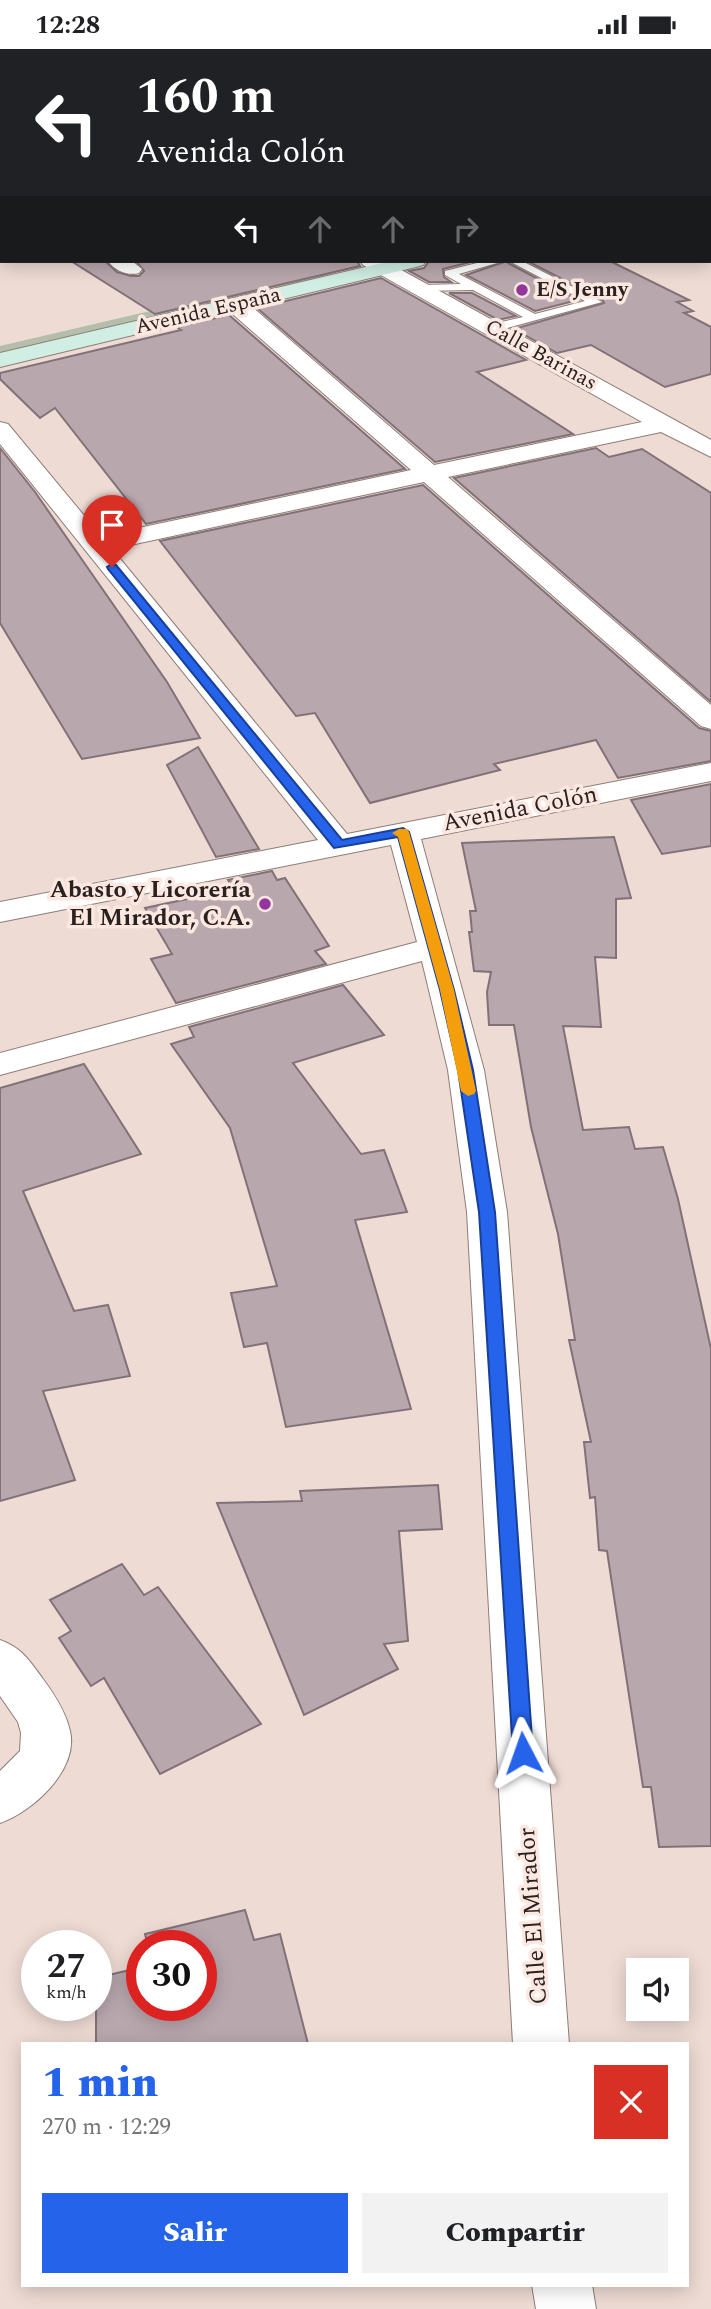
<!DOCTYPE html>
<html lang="es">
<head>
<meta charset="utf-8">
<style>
  :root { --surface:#fff; --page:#f2f2f2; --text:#202124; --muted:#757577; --accent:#2563eb }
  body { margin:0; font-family:Spectral,serif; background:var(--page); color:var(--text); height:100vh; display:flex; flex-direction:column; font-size:26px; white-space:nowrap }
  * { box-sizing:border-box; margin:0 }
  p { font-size:23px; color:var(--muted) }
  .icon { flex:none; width:38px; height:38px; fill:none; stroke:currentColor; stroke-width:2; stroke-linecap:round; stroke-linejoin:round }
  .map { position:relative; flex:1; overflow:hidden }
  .sheet { position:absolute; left:21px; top:1993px; width:668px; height:245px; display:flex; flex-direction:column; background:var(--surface); border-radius:0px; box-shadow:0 4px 18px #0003 }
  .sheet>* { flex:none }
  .top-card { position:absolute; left:0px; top:0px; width:712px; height:214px; box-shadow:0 4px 18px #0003; background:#202124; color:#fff; overflow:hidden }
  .fabs { position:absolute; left:626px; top:1909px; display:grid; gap:14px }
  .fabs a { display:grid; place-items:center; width:63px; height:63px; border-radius:0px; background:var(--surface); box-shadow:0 4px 18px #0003; font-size:35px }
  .speed { position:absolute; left:21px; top:1881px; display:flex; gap:14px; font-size:35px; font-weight:700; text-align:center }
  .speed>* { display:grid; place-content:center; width:91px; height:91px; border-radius:50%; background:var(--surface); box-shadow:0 4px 18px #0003; line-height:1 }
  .speed small { font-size:18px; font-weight:400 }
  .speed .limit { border:10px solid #d22; background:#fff; color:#111 }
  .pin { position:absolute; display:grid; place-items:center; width:60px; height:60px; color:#fff; margin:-72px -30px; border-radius:50% 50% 50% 0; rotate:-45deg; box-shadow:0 0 7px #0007 }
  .pin .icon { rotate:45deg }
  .me { position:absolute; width:77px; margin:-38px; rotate:356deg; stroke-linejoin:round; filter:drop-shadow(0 0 5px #0008) }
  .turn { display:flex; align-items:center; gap:24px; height:147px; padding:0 21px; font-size:32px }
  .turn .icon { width:91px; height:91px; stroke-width:2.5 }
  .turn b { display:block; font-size:49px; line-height:60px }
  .lanes { display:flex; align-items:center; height:66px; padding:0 21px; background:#0003; justify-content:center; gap:35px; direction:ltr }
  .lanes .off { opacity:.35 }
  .round { display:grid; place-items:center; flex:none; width:74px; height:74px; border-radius:0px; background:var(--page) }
  .headline { display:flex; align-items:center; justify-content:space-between; height:119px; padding:0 21px }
  h1 { font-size:42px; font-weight:800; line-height:52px; color:var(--accent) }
  .button { display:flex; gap:14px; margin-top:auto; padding:14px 21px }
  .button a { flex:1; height:80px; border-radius:0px; background:var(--accent); color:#fff; font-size:28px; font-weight:800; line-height:80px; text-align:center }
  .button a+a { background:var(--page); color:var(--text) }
  .status { display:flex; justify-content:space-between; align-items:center; height:49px; padding:0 35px; background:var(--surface); direction:ltr }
  .status svg { height:19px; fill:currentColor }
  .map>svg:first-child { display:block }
  .green { fill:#b4beab }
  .building { fill:#b9a7ae; stroke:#827178; stroke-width:2 }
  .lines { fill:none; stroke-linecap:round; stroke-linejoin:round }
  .lane-casing { stroke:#8e7d77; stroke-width:2 }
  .street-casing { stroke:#8e7d77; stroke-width:2 }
  .secondary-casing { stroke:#8e7d77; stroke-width:2 }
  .lane { fill:#fff; fill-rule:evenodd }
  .street { fill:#fff; fill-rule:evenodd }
  .secondary { fill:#d0eee3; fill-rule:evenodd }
  .route { fill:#2563eb; stroke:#184099; stroke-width:2 }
  .slow { fill:#f59e0b }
  .poi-dot { fill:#94349d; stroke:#fce8e1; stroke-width:2.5 }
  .labels { text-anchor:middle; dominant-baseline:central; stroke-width:7; stroke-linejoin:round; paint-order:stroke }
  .far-poi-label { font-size:21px; font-weight:bold; fill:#292220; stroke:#fce8e1; text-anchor:start }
  .far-street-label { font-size:21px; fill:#292220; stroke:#fce8e1 }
  .street-label { font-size:24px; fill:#292220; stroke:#fce8e1 }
  .poi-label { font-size:24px; font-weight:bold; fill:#292220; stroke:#fce8e1; text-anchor:end }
</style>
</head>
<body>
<div class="status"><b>12:28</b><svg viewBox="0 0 49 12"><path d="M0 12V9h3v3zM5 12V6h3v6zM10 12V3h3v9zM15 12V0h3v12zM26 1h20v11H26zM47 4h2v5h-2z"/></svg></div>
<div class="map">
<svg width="711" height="2260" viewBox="0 0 711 2260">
  <rect width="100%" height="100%" fill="#eedbd4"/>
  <!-- green -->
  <polygon class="green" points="317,223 326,223 330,226 0,305 0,297"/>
  <!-- building -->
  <g class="building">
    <polygon points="71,212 105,212 117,223 131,227 139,227 144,222 136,212 357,212 360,217 155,265"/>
    <polygon points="429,212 475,212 443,220 444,228 451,233 429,233 409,222 424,219"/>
    <polygon points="507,212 508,214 578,251 535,262 466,226"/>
    <polygon points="527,212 610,212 689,251 677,253 693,262 684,264 711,278 711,325 665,338 591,296 557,304 514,280 604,254 603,251"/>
    <polygon points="381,229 526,311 477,323 573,385 435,413 257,259"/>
    <polygon points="449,244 472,244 516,267 498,271"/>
    <polygon points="229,266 405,420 146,475 55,359 40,369 0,330 0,324 181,281 177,278"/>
    <polygon points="0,399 35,443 167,633 200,689 82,710 0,574"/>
    <polygon points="596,399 609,408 642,400 711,444 711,653 454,429"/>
    <polygon points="423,436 699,679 711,682 711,712 618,729 596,691 494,715 500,721 370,754 315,664 296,667 160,492"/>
    <polygon points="198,698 259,800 216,808 167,716"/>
    <polygon points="711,735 711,797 662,805 631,751"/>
    <polygon points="614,788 631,849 616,850 616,909 595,908 601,978 563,977 583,1081 629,1078 635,1100 663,1098 678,1150 711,1300 711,1797 659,1798 651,1738 643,1738 607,1502 599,1501 595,1448 590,1449 584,1393 591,1393 569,1291 575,1291 558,1185 531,1078 514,976 489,976 487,943 491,923 474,922 469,883 472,883 470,862 476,862 462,794"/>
    <polygon points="272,822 277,831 285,829 329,897 315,902 326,915 176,954 151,910 172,905 145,859 234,840 228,831"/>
    <polygon points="343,936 384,986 293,1014 361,1105 384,1101 407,1163 355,1171 411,1360 286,1378 267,1294 244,1298 231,1244 277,1237 230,1079 171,995 194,988 189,978"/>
    <polygon points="84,1015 141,1105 23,1142 74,1262 108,1256 130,1327 43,1342 75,1431 0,1452 0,1039"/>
    <polygon points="438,1436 442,1480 399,1482 408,1592 384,1595 398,1620 304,1666 217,1454 302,1452 300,1442"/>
    <polygon points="122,1515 144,1546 158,1538 261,1675 160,1725 104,1629 91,1637 59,1589 71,1582 50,1551"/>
    <polygon points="245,1861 254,1891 280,1885 308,1995 96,1995 96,1929 142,1918 142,1956 201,1956 201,1897 148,1897 145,1885"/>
  </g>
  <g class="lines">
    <defs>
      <polygon id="lane" points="485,212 504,212 459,225 535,265 585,252 509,212 522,212 602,253 493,283 489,282 489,276 523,268 473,241 421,242 415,239 421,236 461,235 445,226 445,222"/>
      <g id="street">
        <polygon points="308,0 327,0 328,2 309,2"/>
        <polygon points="510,0 529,0 530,2 511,2"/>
        <rect x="710" y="10" width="1" height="10"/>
        <polygon points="0,15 2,15 2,26 0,25"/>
        <polygon points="0,137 2,138 2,150 0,149"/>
        <path d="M 108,212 L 132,212 L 142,220 L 139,224 C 128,227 115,222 108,212 Z"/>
        <polygon points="360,212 385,212 711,391 711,408 661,383 448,428 711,656 711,680 701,677 424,433 112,500 347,785 711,714 711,732 421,790 484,1021 507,1163 569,1995 513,1995 467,1163 448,1021 422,912 0,1026 0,1004 417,893 391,796 0,873 0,853 318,791 0,395 0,373 8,375 101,487 411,421 227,260 224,255 227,250 243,250 434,416 642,373 363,216"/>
        <path d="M 0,1591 C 22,1599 29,1611 43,1630 C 54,1645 66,1663 70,1682 C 79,1721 32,1763 0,1774 L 0,1722 L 20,1702 L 21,1684 L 18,1673 L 0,1647 Z"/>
        <polygon points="532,2236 592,2236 596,2260 536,2260"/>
      </g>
      <g id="secondary">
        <rect x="710" y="135" width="1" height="12"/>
        <polygon points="391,212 426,212 423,216 416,218 0,318 0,304"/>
      </g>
    </defs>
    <!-- lane casing -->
    <use href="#lane" class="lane-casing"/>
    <!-- street casing -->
    <use href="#street" class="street-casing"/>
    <!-- secondary casing -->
    <use href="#secondary" class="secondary-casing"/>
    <!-- lane -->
    <use href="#lane" class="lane"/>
    <!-- street -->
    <use href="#street" class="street"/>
    <!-- secondary -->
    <use href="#secondary" class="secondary"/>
  </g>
  <!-- route -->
  <polygon class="route" points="112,515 116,516 342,791 403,779 409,783 454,941 473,1021 495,1163 533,1704 530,1710 523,1713 516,1710 513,1704 479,1163 458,1021 440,941 398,788 334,799 108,520 107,518"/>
  <!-- slow -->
  <polygon class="slow" points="399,780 407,780 409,783 454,941 476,1042 474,1045 468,1047 461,1042 440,941 398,788 392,784"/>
  <!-- markers -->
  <g class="poi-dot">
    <circle cx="522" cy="241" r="7"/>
    <circle cx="265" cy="855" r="7"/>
  </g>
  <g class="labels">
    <!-- far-poi labels -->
    <g class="far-poi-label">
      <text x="536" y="241">E/S Jenny</text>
    </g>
    <!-- far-street labels -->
    <g class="far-street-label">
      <text transform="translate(208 262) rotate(-13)">Avenida España</text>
      <text transform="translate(541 306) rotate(29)">Calle Barinas</text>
    </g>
    <!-- street labels -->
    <g class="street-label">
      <text transform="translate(520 760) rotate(-11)">Avenida Colón</text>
      <text transform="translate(533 1867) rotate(-94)">Calle El Mirador</text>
    </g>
    <!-- poi labels -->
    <g class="poi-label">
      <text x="251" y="841">Abasto y Licorería<tspan x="251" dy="28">El Mirador, C.A.</tspan></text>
    </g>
  </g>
</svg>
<div class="fabs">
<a><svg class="icon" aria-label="sound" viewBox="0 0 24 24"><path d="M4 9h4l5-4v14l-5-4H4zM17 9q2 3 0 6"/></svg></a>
</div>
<div class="speed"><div>27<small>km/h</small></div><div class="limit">30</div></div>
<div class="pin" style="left:112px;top:518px;background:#d93025"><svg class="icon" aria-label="arrive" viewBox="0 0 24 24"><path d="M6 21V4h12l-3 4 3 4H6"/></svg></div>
<svg class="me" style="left:523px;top:1704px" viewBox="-20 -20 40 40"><path d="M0-17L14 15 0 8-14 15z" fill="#2563eb" stroke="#fff" stroke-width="4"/></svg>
<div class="top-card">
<div class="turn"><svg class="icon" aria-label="left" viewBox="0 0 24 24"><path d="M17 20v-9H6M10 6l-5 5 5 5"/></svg><div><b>160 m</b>Avenida Colón</div></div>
<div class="lanes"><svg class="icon" aria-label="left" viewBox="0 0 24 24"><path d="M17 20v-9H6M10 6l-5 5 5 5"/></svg><svg class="icon off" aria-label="ahead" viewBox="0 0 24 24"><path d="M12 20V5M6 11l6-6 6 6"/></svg><svg class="icon off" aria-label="ahead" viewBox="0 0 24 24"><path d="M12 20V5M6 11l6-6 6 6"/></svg><svg class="icon off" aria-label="right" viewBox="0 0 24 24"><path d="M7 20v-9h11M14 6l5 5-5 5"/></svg></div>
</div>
<section class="sheet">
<div class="headline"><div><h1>1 min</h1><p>270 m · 12:29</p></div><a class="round" style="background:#d93025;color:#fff"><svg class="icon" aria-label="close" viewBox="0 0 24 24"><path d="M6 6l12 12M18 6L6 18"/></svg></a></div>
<div class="button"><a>Salir</a><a>Compartir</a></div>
</section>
</div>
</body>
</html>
